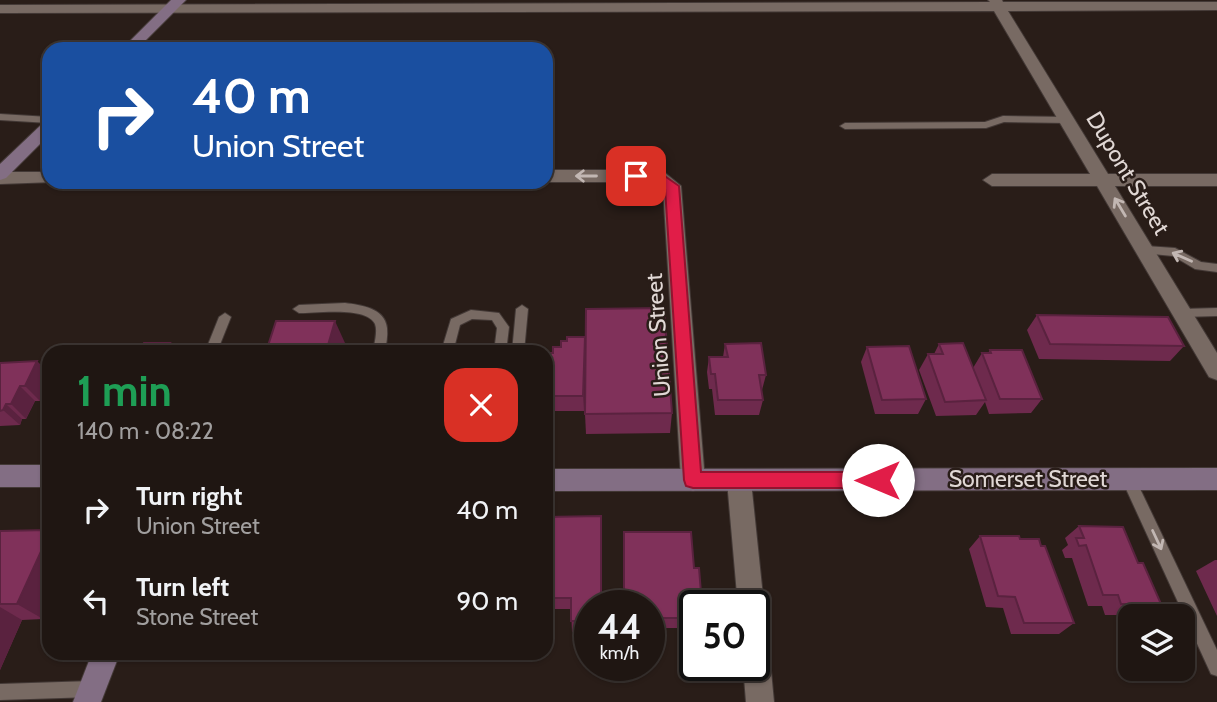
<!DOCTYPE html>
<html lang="en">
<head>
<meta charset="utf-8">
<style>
  :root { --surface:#1f1612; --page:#2c2320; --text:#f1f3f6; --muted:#a19f9f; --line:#3c3532 }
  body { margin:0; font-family:Cabin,sans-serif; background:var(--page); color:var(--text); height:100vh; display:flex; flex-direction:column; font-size:26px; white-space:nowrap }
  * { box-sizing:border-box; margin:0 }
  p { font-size:23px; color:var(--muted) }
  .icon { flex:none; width:38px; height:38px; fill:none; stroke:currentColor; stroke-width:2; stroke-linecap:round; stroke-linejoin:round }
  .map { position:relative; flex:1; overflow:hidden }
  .drawer { position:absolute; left:42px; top:345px; width:511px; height:315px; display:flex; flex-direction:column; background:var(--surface); border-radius:21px; box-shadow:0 2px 5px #0004,0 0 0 2px var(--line) }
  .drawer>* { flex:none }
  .hud { position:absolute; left:42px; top:42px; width:511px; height:147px; border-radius:21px; box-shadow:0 2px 5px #0004,0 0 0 2px var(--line); background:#1a4fa0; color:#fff; overflow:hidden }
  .controls { position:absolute; left:1118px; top:604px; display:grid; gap:14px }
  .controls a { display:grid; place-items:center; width:77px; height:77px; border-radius:14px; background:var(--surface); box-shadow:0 2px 5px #0004,0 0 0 2px var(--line); font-size:35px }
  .speed { position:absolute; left:574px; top:590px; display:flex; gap:14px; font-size:35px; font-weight:700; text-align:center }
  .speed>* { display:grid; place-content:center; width:91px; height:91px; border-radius:50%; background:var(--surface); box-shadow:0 2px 5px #0004,0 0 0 2px var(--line); line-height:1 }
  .speed small { font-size:18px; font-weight:400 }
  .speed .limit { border:4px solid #111; border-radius:10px; background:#fff; color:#111 }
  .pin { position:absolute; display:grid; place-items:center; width:60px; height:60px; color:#fff; margin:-30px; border-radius:14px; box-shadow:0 4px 10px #0006 }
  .me { position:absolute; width:77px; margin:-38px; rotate:270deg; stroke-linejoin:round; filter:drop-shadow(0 0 5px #0008) }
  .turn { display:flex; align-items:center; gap:24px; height:147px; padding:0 35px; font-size:32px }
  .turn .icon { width:91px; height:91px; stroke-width:2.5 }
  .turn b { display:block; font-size:49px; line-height:60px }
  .round { display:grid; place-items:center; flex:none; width:74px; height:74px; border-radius:21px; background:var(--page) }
  .summary { display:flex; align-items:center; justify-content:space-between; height:119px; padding:0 35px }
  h1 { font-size:42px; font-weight:700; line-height:52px; color:#1e9e55 }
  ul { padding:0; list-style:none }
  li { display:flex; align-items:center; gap:21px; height:91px; padding:0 35px }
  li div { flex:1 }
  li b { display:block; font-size:26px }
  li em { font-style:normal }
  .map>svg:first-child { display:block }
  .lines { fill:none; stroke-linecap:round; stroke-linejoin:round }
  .lane-casing { stroke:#433936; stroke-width:2 }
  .street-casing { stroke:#433936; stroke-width:2 }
  .secondary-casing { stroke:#433936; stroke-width:2 }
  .lane { fill:#786a63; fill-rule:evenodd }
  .street { fill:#786a63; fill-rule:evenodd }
  .secondary { fill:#836e84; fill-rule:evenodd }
  .wall { fill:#6e2a4d }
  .shaded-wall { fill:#5a223f }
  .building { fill:#80315a; stroke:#5a223f; stroke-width:2 }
  .oneway { stroke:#c2b7b3 }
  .route { fill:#e11d48; stroke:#92132f; stroke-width:2 }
  .labels { text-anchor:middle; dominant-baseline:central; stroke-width:5; stroke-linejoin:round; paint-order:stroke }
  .street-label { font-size:23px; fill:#e1d8d5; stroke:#291d18 }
</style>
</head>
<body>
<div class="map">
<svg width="1217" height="702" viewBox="0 0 1217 702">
  <rect width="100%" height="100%" fill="#291d18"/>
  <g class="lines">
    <defs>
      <g id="lane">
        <polygon points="0,114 49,117 49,123 0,120"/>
        <polygon points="1003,116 1068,117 1073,120 1068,123 1004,122 986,128 845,129 840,126 845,123 985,122"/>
        <polygon points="1146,246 1175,248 1201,262 1217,264 1217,272 1195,269 1173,256 1142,253 1141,250 1142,247"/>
        <path d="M 345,303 C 361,305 385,308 387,328 C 388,336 386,344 385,352 L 373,352 C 374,344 378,332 375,324 C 367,306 315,313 299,313 L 293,309 L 299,305 Z"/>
        <polygon points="522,305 528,309 524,352 512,352 516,309"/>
        <polygon points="1217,308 1217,316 1182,317 1176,313 1182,309"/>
        <polygon points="471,310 499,313 509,327 506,352 494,352 497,328 492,320 472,319 460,325 453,352 441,352 451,319"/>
        <polygon points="225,313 231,317 217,352 205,352 219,317"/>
        <polygon points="1128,472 1133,474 1217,650 1217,676 1211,674 1121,478 1123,474"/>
        <polygon points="92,681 98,683 100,689 98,695 92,697 0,700 0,684"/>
      </g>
      <g id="street">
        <polygon points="988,0 1002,0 1003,2 1217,2 1217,10 1008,11 1108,174 1217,174 1217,186 1115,186 1217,353 1217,380 1209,377 1097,186 992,186 983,180 992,174 1090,174 994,11 0,13 0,5 990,2"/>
        <polygon points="546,170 658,170 664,172 681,186 705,480 701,487 693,491 685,487 681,480 663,188 654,182 546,182"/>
        <polygon points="0,172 49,172 49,182 55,182 0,184"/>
        <polygon points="739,470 747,474 751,481 764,606 760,615 754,618 754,606 738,606 727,481 731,474"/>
        <polygon points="754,626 764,629 768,639 774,702 746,702 743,665 754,665"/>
      </g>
      <g id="secondary">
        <polygon points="171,0 186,0 137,49 122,49"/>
        <polygon points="49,121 49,135 6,178 0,180 0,164 43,123"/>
        <rect x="0" y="465" width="49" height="22"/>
        <polygon points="1217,468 1217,490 546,491 546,469"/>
        <polygon points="92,653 120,653 101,702 73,702"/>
      </g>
    </defs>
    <!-- lane casing -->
    <use href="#lane" class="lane-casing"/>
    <!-- street casing -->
    <use href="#street" class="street-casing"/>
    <!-- secondary casing -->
    <use href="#secondary" class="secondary-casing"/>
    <!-- lane -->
    <use href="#lane" class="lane"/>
    <!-- street -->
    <use href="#street" class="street"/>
    <!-- secondary -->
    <use href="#secondary" class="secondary"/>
  </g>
  <!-- wall -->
  <g class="wall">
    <polygon points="1037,315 1184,346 1170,361 1039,359 1027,330"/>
    <polygon points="585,337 584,411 546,411 546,353 553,353 567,341"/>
    <polygon points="725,344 766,375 762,390 761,390 763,400 759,415 715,415 712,389 709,389 707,372 709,357 723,357"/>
    <polygon points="939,344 973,368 982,353 988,353 990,350 1042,399 1031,413 989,414 985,402 976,415 936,416 919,370 928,354 934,354"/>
    <polygon points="867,347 926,399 918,414 875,414 861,362"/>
    <polygon points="37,361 40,401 35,401 26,419 22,419 20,425 0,426 0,363"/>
    <polygon points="672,413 670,433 586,434 585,414"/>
    <polygon points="546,517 590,606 590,632 572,632 571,609 546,609"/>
    <polygon points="1079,526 1138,563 1161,604 1143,615 1105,615 1102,606 1088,606 1072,558 1065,558 1062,550 1068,545 1065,538"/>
    <polygon points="0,531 43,619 22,620 0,670"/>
    <polygon points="624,532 694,568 701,593 698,605 695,606 694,628 649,628 649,606 624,606"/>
    <polygon points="980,536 1020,539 1074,623 1059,634 1011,634 1003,608 986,607 969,549"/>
    <polygon points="1215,560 1217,560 1217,616 1196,571"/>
    <polygon points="288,653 428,653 428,656 295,660"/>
  </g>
  <!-- shaded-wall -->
  <g class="shaded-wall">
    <polygon points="335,321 345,343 342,352 326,352"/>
    <polygon points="585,337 585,352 584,411 583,396"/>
    <polygon points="170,343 176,352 166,352"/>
    <polygon points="37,361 49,373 49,382 40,401 25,386"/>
    <polygon points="20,386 35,401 26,419 11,404"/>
    <polygon points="6,404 22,419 20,425 3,410"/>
    <polygon points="49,534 49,605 43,619 17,604"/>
    <polygon points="0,607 22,620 0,670"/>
  </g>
  <!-- building -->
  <g class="building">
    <polygon points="664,308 672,413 585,414 586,309"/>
    <polygon points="1037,315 1168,317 1184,346 1050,344"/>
    <polygon points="276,321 335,321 326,352 266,352"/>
    <polygon points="567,337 585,337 583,396 546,396 546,353 553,353 553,347 561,347 561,341 567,341"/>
    <polygon points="144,343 170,343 166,351 184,351 140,352"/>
    <polygon points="761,343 766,375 759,375 763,400 718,400 715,374 711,374 709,357 728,357 725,344"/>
    <polygon points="963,343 986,400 945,402 928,354 943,354 939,344"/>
    <polygon points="909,346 926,399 882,400 867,347"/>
    <polygon points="216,347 243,347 241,352 214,352"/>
    <polygon points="990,350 1022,350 1042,399 1000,399 982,353 991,353"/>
    <polygon points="37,361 25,386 20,386 11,404 6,404 3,410 0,411 0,363"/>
    <polygon points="49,399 49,409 45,409"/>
    <polygon points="601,516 601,606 590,606 590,621 571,621 571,598 546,598 546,517"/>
    <polygon points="1079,526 1123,527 1138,563 1143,563 1161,604 1121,604 1118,595 1103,595 1086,545 1079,546 1076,538 1084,538"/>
    <polygon points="49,530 49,534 17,604 0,604 0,531"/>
    <polygon points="624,532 691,532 694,568 699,568 701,593 695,594 696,606 695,606 695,618 649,618 649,606 624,606"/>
    <polygon points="980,536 1019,536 1020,539 1039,539 1041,546 1045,546 1074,623 1024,623 1015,597 998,596"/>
  </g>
  <!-- one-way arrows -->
  <defs><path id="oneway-shaft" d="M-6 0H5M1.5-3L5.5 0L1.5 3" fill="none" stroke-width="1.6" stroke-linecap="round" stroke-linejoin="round" transform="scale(1.75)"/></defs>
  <g class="oneway">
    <use href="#oneway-shaft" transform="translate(586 176) rotate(180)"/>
    <use href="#oneway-shaft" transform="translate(1120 207) rotate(-121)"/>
    <use href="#oneway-shaft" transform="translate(1182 257) rotate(-156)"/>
    <use href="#oneway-shaft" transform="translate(1157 540) rotate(65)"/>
  </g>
  <!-- route -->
  <path class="route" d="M 659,172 L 679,186 L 701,472 L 878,472 L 884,474 L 887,480 L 884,486 L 878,488 L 693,488 L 686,486 L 684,480 L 665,188 C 651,177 639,185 629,176 L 636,172 Z"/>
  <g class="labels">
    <!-- street labels -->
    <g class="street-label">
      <text transform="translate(1128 173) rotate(59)">Dupont Street</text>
      <text transform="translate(658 335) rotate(-94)">Union Street</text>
      <text x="1028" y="479">Somerset Street</text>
    </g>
  </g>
</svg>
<div class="controls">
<a><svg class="icon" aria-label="layers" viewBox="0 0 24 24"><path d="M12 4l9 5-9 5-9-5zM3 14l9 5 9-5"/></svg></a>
</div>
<div class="speed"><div>44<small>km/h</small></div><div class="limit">50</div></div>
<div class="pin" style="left:636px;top:176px;background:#d93025"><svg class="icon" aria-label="arrive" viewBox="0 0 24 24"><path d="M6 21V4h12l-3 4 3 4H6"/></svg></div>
<svg class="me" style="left:878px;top:480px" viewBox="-20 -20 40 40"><circle r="19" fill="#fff"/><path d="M0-13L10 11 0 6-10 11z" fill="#e11d48"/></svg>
<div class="hud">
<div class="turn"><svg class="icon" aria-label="right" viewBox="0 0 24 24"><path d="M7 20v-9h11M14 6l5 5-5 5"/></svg><div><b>40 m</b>Union Street</div></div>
</div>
<section class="drawer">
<div class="summary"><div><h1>1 min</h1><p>140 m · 08:22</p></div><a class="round" style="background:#d93025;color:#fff"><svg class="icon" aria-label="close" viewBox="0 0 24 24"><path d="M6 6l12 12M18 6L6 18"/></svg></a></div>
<ul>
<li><svg class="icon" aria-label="right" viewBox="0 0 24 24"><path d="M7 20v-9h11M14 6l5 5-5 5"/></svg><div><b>Turn right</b><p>Union Street</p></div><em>40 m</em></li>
<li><svg class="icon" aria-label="left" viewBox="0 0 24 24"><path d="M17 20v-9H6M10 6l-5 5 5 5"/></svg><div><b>Turn left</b><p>Stone Street</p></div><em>90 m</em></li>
</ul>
</section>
</div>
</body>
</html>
